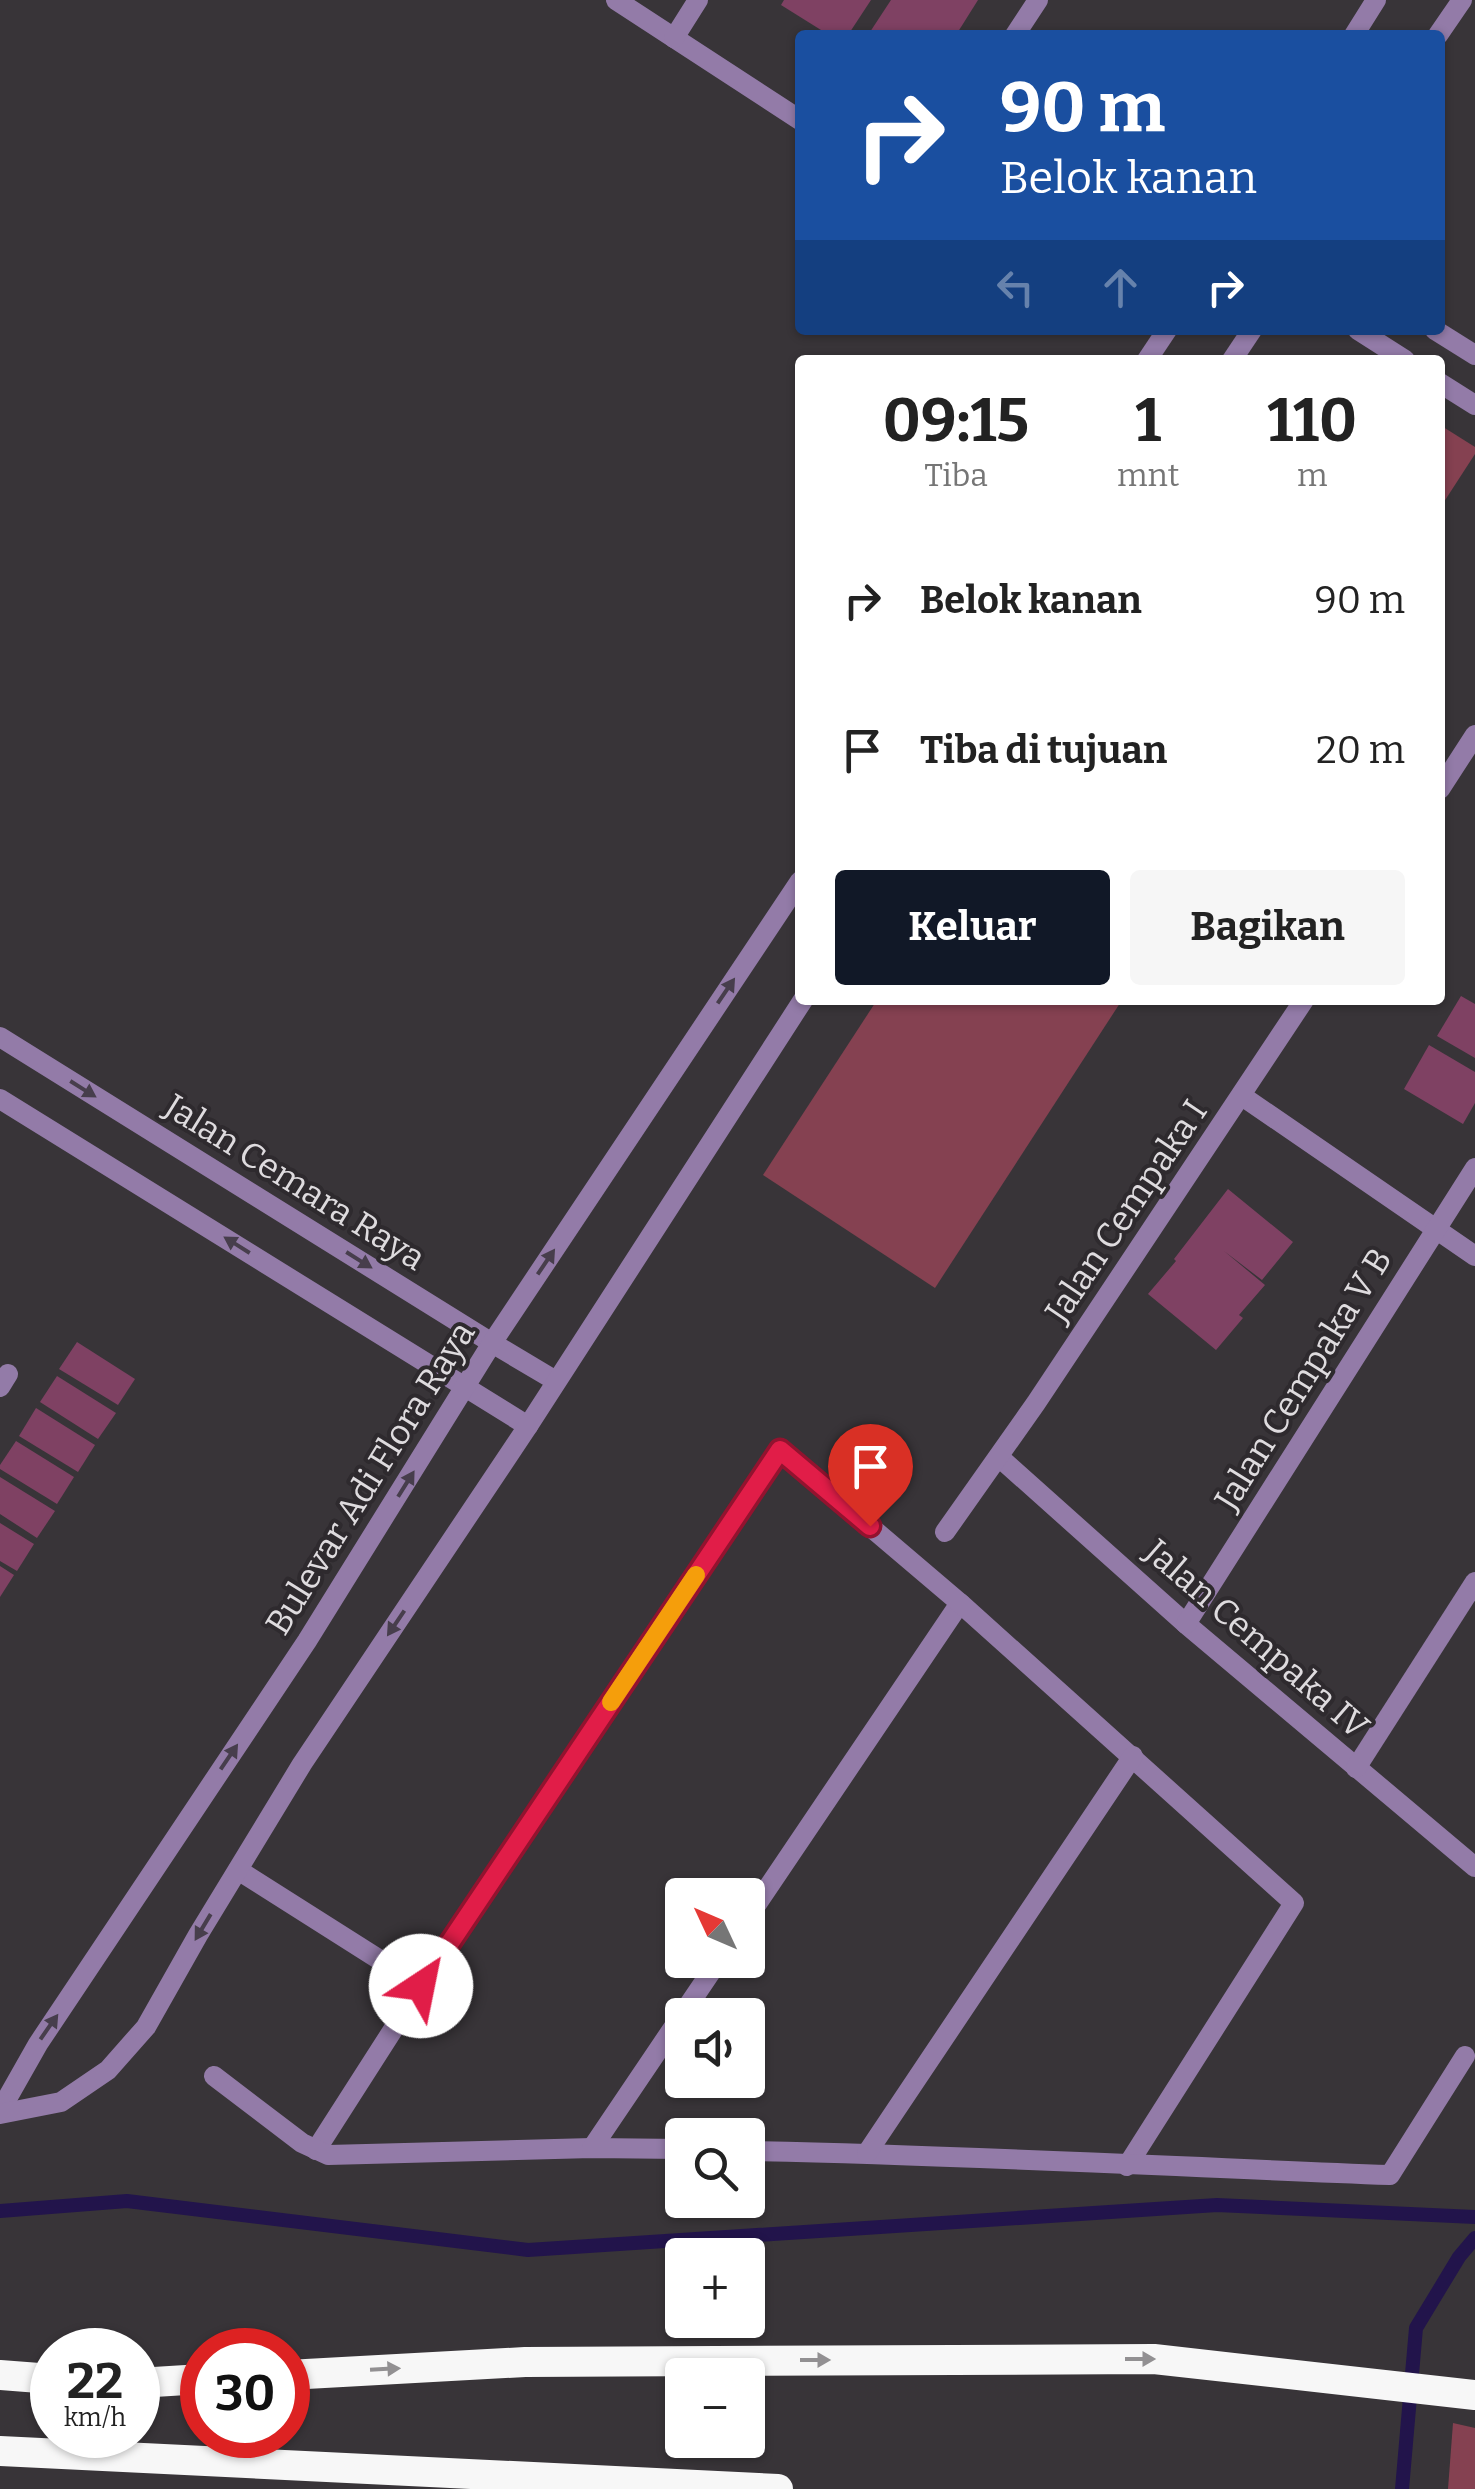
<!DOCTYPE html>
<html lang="id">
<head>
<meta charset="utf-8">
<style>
  :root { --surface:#fff; --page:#f6f6f6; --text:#222; --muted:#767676; --accent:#111827 }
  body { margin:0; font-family:Bitter,serif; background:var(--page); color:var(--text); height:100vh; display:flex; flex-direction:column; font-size:38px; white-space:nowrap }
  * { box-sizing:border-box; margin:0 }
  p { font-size:32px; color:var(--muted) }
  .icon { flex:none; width:55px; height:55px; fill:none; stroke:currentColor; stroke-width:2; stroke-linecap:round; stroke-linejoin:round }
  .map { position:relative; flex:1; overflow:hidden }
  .panel { position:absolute; left:795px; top:355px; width:650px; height:650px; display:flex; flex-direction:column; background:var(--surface); border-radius:10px; box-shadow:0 2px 8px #0004 }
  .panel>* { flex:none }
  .top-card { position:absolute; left:795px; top:30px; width:650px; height:305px; border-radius:10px; box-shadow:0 2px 8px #0004; background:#1a4fa0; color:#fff; overflow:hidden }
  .needle { width:65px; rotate:314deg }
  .buttons { position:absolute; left:665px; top:1878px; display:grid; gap:20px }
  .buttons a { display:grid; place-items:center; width:100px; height:100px; border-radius:10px; background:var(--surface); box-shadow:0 2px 8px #0004; font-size:50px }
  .speed { position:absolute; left:30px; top:2328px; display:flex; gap:20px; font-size:50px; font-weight:700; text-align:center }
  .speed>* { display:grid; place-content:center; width:130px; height:130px; border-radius:50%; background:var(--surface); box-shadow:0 2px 8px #0004; line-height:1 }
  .speed small { font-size:25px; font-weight:400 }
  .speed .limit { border:15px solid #d22; background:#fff; color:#111 }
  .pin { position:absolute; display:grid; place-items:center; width:85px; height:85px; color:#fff; margin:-102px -42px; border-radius:50% 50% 50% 0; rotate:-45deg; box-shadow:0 0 10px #0007 }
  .pin .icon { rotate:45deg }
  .me { position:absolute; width:110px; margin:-55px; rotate:34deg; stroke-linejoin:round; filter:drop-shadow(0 0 8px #0008) }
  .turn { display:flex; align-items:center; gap:35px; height:210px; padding:0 40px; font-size:45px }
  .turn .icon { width:130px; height:130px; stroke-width:2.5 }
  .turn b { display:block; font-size:70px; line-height:85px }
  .lanes { display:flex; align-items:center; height:95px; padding:0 40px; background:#0003; justify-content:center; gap:50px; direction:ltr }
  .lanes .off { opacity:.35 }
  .eta { display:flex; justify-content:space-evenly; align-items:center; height:170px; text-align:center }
  .eta b { font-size:60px; font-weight:700; line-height:70px }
  .cta { display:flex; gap:20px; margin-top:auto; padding:20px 40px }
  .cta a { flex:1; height:115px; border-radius:10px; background:var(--accent); color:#fff; font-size:40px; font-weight:700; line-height:115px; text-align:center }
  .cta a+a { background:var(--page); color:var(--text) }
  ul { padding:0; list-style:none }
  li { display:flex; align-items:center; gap:30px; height:150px; padding:0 40px }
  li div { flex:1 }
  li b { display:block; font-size:38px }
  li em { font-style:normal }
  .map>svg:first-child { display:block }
  .green { fill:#854151 }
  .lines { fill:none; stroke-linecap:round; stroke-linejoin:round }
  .stream { stroke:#22144b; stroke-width:14 }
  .building { fill:#7f4163 }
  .lane { stroke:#937ba8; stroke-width:20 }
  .street { stroke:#937ba8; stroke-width:20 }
  .highway { stroke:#f7f7f7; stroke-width:30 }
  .oneway { fill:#473e4c }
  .oneway2 { fill:#929092 }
  .route-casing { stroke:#92132f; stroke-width:25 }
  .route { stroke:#e11d48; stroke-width:18 }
  .slow { stroke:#f59e0b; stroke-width:18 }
  .labels { text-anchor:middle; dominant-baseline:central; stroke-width:8; stroke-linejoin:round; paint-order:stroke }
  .street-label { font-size:35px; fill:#dedbde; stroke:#2e2a2e }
</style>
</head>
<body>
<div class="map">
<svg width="1475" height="2489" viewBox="0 0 1475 2489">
  <rect width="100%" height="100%" fill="#383438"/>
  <!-- green -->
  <g class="green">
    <polygon points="1440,425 1475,447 1475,454 1440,508"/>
    <polygon points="877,1000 1122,1000 935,1288 763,1175"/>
    <polygon points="1453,2423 1475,2428 1475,2489 1448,2489"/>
  </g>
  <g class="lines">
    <!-- stream -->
    <g class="stream">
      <polyline points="0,2211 127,2201 528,2250 1217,2205 1475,2217"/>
      <polyline points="1402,2489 1416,2328 1459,2257 1475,2238"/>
    </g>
  </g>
  <!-- building -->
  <g class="building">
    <polygon points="784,0 871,0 848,35 829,35 781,5"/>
    <polygon points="891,0 978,0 956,35 868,35"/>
    <polygon points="1461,996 1475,1004 1475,1058 1437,1036"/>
    <polygon points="1429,1045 1475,1072 1475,1103 1463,1124 1404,1089"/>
    <polygon points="1228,1189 1293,1242 1262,1280 1224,1251 1265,1285 1239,1315 1243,1318 1216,1350 1148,1294 1176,1261 1174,1259"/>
    <polygon points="77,1342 135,1379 118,1405 59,1369"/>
    <polygon points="57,1376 116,1413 98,1439 40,1402"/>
    <polygon points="36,1408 95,1445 78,1472 19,1436"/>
    <polygon points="16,1441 74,1477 57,1504 0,1469 0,1465"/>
    <polygon points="0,1477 55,1511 37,1538 0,1514"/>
    <polygon points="0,1523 34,1544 17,1571 0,1561"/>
    <polygon points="0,1566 14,1575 0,1597"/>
  </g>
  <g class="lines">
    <!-- lane -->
    <g class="lane">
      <polyline points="616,0 800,120"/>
      <polyline points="1242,1096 1475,1256"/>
    </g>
    <!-- street -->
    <g class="street">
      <polyline points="1015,35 1038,0"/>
      <polyline points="1354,35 1376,0"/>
      <polyline points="1438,35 1462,0"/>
      <polyline points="674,38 698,0"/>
      <polyline points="1358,330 1405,360"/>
      <polyline points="1435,330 1475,355"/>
      <polyline points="1147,360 1167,330"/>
      <polyline points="1232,360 1252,330"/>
      <polyline points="1440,383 1475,405"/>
      <polyline points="1440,789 1475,735"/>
      <polyline points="0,1037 492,1343 556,1381"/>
      <polyline points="0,1099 528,1426"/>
      <polyline points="0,1387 8,1374"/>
      <polyline points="999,1457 1186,1624 1475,1867"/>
      <polyline points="945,1532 1036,1403 1304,1000"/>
      <polyline points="1186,1624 1475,1168"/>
      <polyline points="1356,1768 1475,1582"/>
      <polyline points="238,1870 421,1986 316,2150"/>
      <polyline points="748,1917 960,1603"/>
      <polyline points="421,1986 780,1450 960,1603 1294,1903 1127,2166"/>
      <polyline points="214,2076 302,2143 328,2155 592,2148 682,2149"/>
      <polyline points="0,2111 38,2044 307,1641 492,1343 800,881"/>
      <polyline points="0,2114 61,2102 108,2070 146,2027 198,1935 302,1764 528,1426 803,1000"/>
      <polyline points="592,2148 719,1960"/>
      <path d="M 748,2151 C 962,2155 1176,2167 1390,2175 L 1465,2056"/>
      <polyline points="867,2153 1133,1756"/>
    </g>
    <!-- highway -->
    <g class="highway">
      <polyline points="0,2375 52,2379"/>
      <polyline points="288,2375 525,2362 1154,2359 1475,2395"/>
      <polyline points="138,2383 202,2379"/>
      <polyline points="0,2451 778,2489"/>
    </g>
  </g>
  <!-- one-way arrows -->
  <defs><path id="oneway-solid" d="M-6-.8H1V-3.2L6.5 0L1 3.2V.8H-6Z" transform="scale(2.5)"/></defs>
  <g class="oneway">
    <use href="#oneway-solid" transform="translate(726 991) rotate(-56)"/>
    <use href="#oneway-solid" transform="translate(83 1089) rotate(32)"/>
    <use href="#oneway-solid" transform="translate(237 1245) rotate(-148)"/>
    <use href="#oneway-solid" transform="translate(359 1260) rotate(32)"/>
    <use href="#oneway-solid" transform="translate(546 1262) rotate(-56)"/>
    <use href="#oneway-solid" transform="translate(406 1484) rotate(-58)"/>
    <use href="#oneway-solid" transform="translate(396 1623) rotate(124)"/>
    <use href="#oneway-solid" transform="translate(229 1757) rotate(-56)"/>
    <use href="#oneway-solid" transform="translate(203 1927) rotate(121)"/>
    <use href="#oneway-solid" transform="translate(49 2027) rotate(-55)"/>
  </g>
  <g class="oneway2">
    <use href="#oneway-solid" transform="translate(1140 2359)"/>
    <use href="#oneway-solid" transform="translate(815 2360)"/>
    <use href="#oneway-solid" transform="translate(385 2369) rotate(-3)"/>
  </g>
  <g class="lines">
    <defs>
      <polyline id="route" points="421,1986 780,1450 870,1526"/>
    </defs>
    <!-- route casing -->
    <use href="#route" class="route-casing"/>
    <!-- route -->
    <use href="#route" class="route"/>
    <!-- slow -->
    <polyline class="slow" points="611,1702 696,1575"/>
  </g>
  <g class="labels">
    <!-- street labels -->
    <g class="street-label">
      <text transform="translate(295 1182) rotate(32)">Jalan Cemara Raya</text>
      <text transform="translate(1126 1211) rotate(-56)">Jalan Cempaka I</text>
      <text transform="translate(1303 1379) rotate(-58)">Jalan Cempaka V B</text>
      <text transform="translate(370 1478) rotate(-58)">Bulevar Adi Flora Raya</text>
      <text transform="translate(1257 1639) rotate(41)">Jalan Cempaka IV</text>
    </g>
  </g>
</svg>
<div class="buttons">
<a><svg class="needle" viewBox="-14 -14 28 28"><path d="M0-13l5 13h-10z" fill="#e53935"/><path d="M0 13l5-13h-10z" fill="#767676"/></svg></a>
<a><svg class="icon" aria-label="sound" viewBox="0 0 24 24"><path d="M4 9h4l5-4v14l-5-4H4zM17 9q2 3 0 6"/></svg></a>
<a><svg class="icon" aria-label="search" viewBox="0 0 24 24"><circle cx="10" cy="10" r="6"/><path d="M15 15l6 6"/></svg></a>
<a>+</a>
<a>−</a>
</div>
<div class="speed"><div>22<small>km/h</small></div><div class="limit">30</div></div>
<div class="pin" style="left:870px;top:1526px;background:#d93025"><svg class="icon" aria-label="arrive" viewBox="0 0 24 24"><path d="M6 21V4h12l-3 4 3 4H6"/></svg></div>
<svg class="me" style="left:421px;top:1986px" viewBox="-20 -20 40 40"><circle r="19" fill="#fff"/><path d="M0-13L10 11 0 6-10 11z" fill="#e11d48"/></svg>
<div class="top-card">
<div class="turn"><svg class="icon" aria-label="right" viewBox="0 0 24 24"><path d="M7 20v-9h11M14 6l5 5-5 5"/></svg><div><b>90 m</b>Belok kanan</div></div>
<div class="lanes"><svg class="icon off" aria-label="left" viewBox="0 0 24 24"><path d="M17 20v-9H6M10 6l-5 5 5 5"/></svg><svg class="icon off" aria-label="ahead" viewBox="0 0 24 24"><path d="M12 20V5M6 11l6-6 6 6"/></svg><svg class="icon" aria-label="right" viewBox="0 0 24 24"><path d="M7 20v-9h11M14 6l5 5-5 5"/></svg></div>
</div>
<section class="panel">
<div class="eta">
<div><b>09:15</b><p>Tiba</p></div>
<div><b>1</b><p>mnt</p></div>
<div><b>110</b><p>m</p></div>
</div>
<ul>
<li><svg class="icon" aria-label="right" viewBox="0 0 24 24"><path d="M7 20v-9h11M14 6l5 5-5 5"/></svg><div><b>Belok kanan</b></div><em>90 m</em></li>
<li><svg class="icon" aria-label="arrive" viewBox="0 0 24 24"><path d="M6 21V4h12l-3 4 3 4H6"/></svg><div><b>Tiba di tujuan</b></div><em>20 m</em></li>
</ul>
<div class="cta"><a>Keluar</a><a>Bagikan</a></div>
</section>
</div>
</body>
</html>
